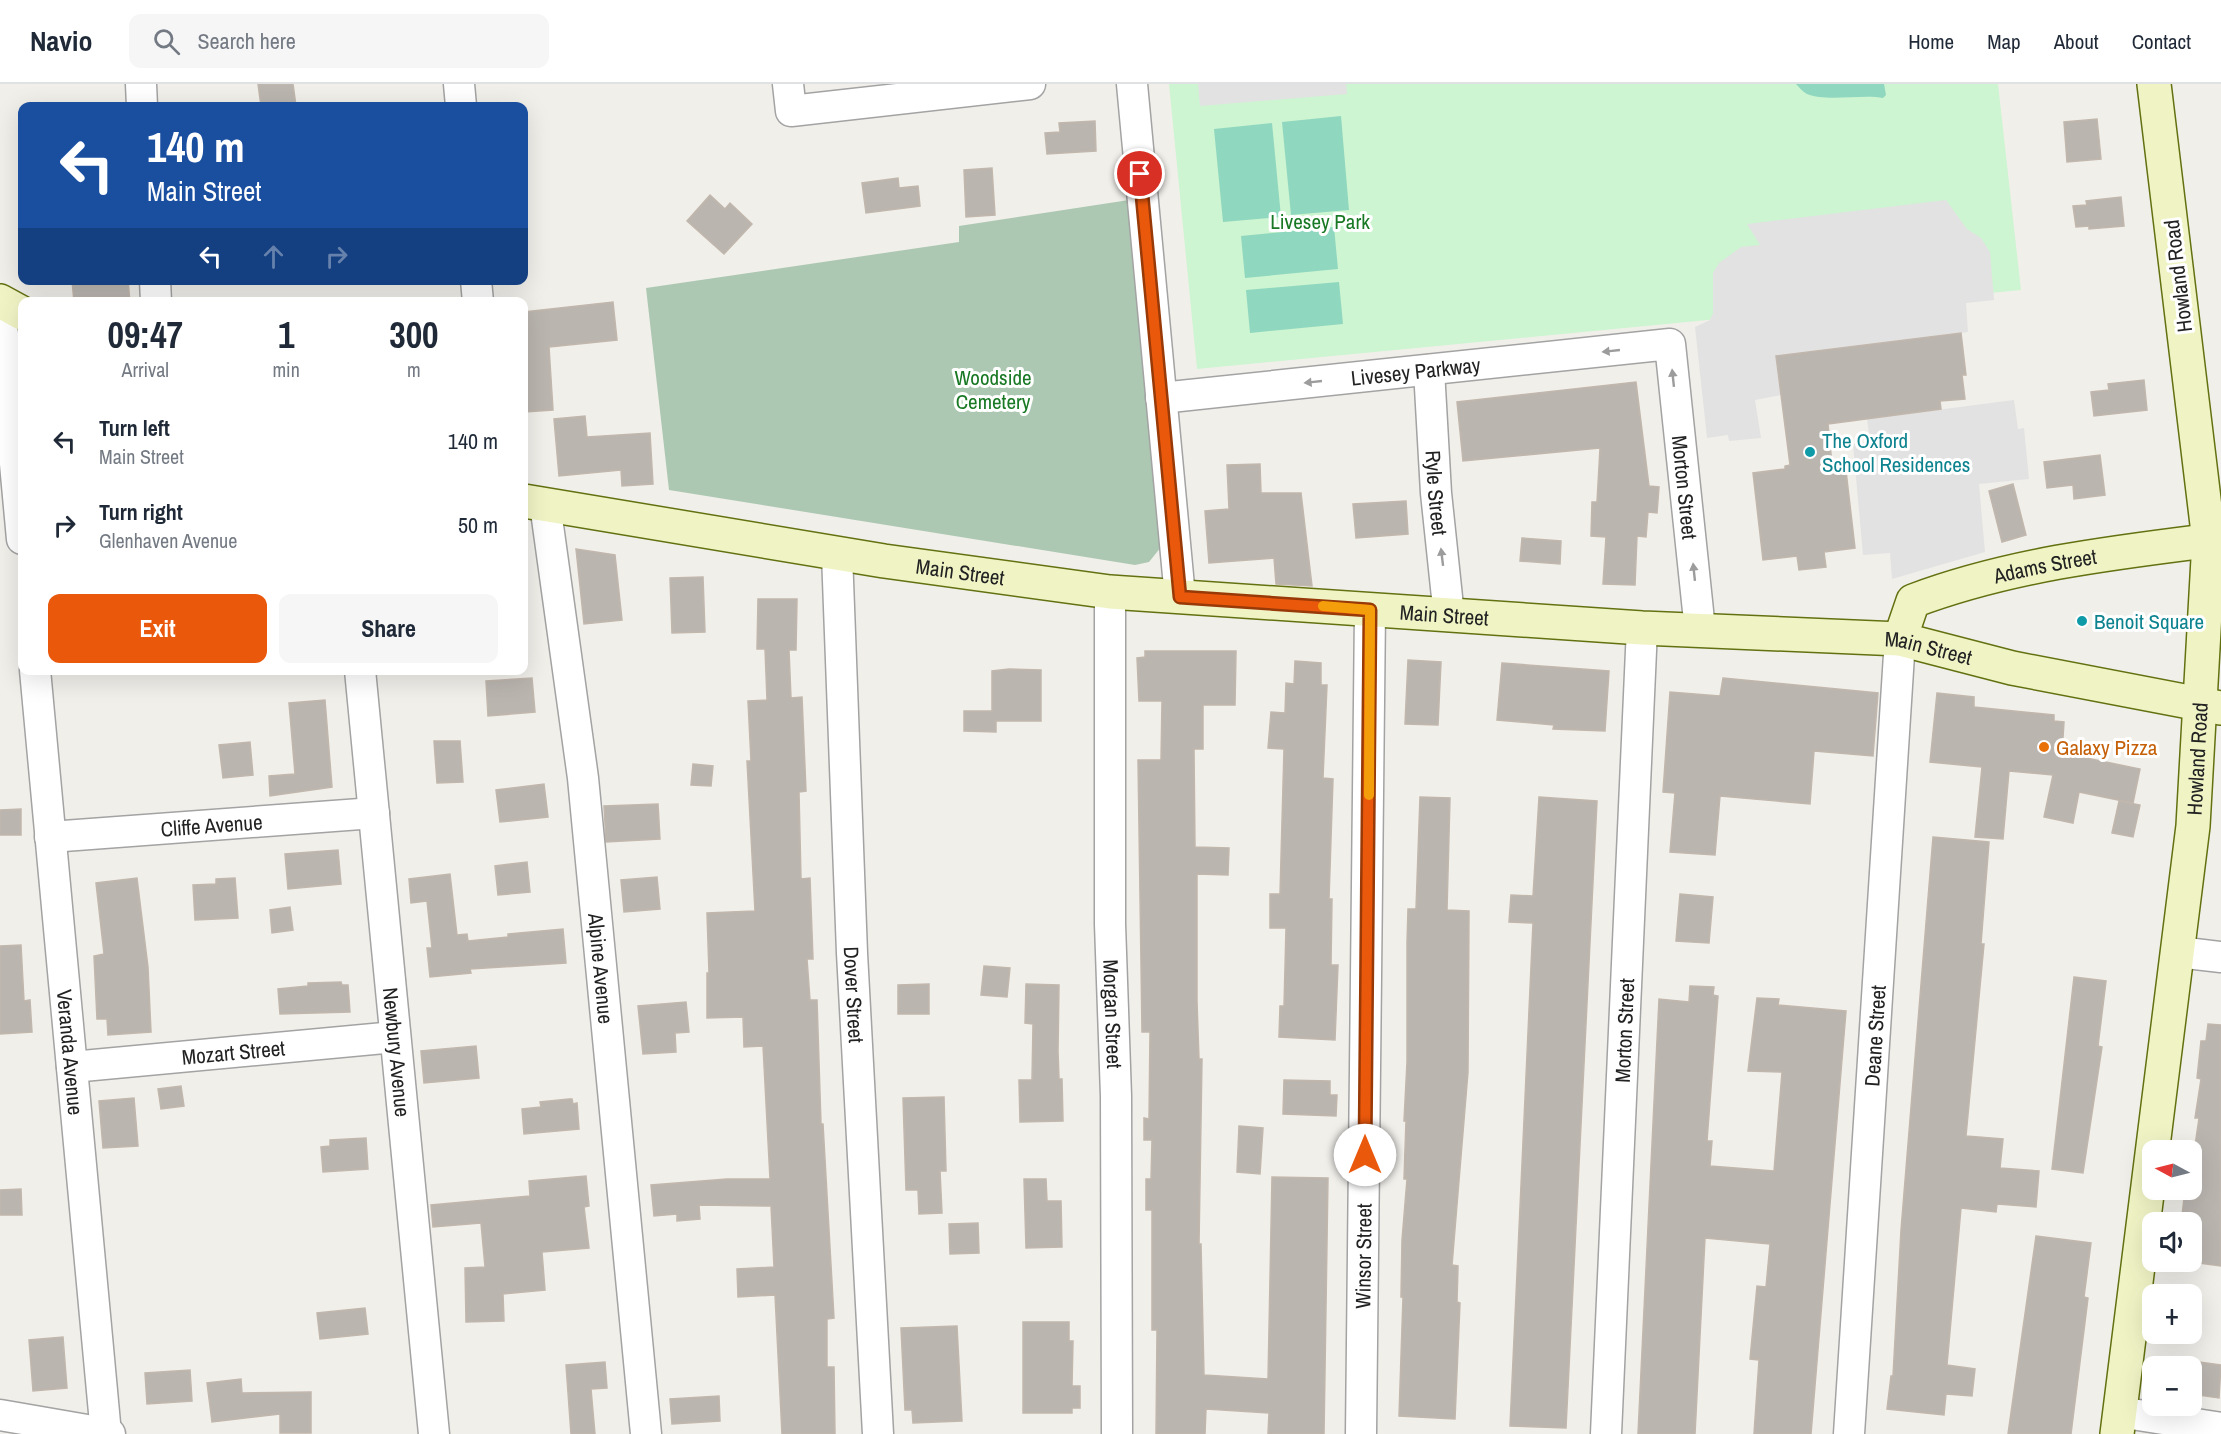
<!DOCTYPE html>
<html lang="en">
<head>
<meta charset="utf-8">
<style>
  :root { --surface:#fff; --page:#f6f6f7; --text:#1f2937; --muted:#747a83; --line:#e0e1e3; --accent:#ea580c }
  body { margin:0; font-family:"Archivo Narrow",sans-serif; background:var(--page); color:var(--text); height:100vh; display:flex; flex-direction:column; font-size:22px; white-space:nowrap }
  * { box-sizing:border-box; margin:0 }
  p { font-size:20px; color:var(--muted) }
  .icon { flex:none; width:33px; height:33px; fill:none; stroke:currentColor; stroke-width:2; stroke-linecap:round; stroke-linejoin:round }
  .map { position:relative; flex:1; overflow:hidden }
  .panel { position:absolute; left:18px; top:213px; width:510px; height:378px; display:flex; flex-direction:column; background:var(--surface); border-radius:12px; box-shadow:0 6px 24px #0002 }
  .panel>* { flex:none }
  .hud { position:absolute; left:18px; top:18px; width:510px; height:183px; border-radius:12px; box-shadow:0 6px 24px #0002; background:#1a4fa0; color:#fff; overflow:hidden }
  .needle { width:39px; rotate:277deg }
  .tools { position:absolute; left:2142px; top:1056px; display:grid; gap:12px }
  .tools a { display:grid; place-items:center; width:60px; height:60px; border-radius:12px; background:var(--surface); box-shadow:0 6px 24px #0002; font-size:30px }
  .pin { position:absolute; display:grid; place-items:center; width:51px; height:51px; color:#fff; margin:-26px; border:3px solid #fff; border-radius:50%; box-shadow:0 2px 6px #0007 }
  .me { position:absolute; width:66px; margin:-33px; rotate:0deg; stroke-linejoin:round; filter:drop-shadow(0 0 4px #0008) }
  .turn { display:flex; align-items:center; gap:21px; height:126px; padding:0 30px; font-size:27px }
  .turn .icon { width:78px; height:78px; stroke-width:2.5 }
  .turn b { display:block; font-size:42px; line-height:51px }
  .lanes { display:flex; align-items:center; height:57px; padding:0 30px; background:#0003; justify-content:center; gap:30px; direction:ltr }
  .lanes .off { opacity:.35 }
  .eta { display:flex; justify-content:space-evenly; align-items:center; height:102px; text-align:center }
  .eta b { font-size:36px; font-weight:800; line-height:42px }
  .primary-button { display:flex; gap:12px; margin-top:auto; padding:12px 30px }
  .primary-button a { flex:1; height:69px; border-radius:12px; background:var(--accent); color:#fff; font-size:24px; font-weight:800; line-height:69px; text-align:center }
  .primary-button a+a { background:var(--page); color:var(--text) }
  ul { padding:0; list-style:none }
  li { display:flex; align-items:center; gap:18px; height:84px; padding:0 30px }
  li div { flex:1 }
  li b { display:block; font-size:22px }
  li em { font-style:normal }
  header { display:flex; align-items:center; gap:36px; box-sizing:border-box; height:84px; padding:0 30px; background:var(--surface); border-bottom:2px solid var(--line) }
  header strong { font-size:28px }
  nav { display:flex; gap:33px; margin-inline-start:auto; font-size:21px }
  .search { width:420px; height:54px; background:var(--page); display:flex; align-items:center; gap:15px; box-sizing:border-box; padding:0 21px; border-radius:12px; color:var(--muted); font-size:22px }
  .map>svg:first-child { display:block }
  .cemetery { fill:#adc8b2 }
  .park { fill:#cdf5d1 }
  .pitch { fill:#90d7bf }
  .parking { fill:#e2e2e2 }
  .building { fill:#bab5af; stroke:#c1b7ad; stroke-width:1.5 }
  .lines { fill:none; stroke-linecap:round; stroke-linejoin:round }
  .street-casing { stroke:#a3a3a3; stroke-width:33 }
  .secondary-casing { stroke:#637111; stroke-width:36 }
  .street { stroke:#fff; stroke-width:30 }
  .secondary { stroke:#f0f4c5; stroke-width:33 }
  .oneway { fill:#9c9c9c }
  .route-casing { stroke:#983908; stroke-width:15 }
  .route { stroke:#ea580c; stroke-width:10 }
  .slow { stroke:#f59e0b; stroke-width:10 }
  .culture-dot { fill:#0f9aa8; stroke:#fff; stroke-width:2 }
  .food-dot { fill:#e8710a; stroke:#fff; stroke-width:2 }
  .labels { text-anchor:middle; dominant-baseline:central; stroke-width:6; stroke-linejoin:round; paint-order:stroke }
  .park-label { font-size:21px; fill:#187823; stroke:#fff }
  .street-label { font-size:21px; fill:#222; stroke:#fff }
  .culture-label { font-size:21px; fill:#0d838f; stroke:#fff; text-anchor:start }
  .food-label { font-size:21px; fill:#c56008; stroke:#fff; text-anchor:start }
</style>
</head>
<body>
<header>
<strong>Navio</strong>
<div class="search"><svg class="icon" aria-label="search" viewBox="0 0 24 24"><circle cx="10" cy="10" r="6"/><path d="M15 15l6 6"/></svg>Search here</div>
<nav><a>Home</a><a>Map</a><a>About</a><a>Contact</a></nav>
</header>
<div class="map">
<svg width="2221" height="1350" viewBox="0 0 2221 1350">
  <rect width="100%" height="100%" fill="#f1efea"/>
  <!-- cemetery -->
  <polygon class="cemetery" points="1129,116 1161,463 1149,478 1135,481 669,406 646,204 959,158 959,142"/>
  <!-- park -->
  <polygon class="park" points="1169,0 1998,0 2021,206 1197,285"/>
  <!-- pitch -->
  <g class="pitch">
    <path d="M 1796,0 L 1884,0 L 1886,11 L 1883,14 C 1863,10 1826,18 1807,10 C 1803,8 1799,3 1796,0 Z"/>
    <polygon points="1341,32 1349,126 1291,131 1282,38"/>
    <polygon points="1272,39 1281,133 1223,138 1214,45"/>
    <polygon points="1334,143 1338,185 1245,194 1241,152"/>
    <polygon points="1339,198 1343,240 1250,249 1246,206"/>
  </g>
  <!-- parking -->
  <g class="parking">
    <polygon points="1198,0 1346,0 1347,10 1200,22"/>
    <polygon points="1946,116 1967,145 1981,154 1990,168 1994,216 1966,219 1968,248 1776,272 1781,311 1755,316 1761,354 1729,357 1728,351 1707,354 1695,243 1710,236 1713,229 1713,189 1719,179 1741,163 1760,161 1747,140"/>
    <polygon points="2014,316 2018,345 2024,344 2029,395 1979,400 1985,468 1892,495 1890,469 1863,471 1853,360 1870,357 1867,335"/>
  </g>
  <!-- building -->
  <g class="building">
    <polygon points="258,0 293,0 296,22 261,22"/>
    <polygon points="2097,35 2101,75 2067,78 2064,38"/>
    <polygon points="1095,37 1096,67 1047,70 1045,49 1060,48 1059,39"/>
    <polygon points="992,84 995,131 966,133 964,86"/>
    <polygon points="898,94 899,104 918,102 920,122 866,129 862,99"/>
    <polygon points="710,111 725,125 730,119 752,140 724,170 687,137"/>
    <polygon points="2121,113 2124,142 2089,145 2089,142 2076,143 2073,122 2087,121 2086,117"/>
    <polygon points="72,196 128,196 130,218 74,218"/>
    <polygon points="613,218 617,256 549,263 553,326 525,328 524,228"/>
    <polygon points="1961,249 1966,291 1962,291 1965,315 1940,317 1941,325 1828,340 1832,380 1845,378 1855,464 1824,468 1826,483 1799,486 1797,472 1763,476 1753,389 1785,385 1785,382 1790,381 1776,272"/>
    <polygon points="2144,296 2147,326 2094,332 2091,308 2109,306 2108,300"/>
    <polygon points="1636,298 1649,402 1659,403 1657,429 1648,428 1646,453 1637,452 1635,501 1603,500 1606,453 1591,452 1592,418 1597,418 1600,364 1463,377 1457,318"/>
    <polygon points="585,332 587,353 650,349 653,400 622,402 621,386 559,392 554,335"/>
    <polygon points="2100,371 2105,411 2074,415 2073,401 2047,404 2044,378"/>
    <polygon points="1260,380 1261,409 1301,409 1312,502 1276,500 1274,474 1209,479 1205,427 1229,425 1227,381"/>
    <polygon points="2013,400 2026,451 2002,458 1989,407"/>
    <polygon points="1406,417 1408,450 1356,454 1353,420"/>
    <polygon points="1522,454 1561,457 1560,480 1520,477"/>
    <polygon points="576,465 615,471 622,536 584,540"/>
    <polygon points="703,493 705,548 672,549 670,494"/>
    <polygon points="758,515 797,515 796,566 789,566 791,614 802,613 806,707 799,708 801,795 810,794 813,875 807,875 810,916 817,916 821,1040 823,1040 834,1234 827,1235 827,1283 834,1283 835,1350 782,1350 775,1211 738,1213 737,1185 774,1183 771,1122 699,1121 700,1135 677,1137 677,1130 654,1132 651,1101 727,1095 770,1095 763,962 744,963 743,933 707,934 707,889 709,889 707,829 755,827 747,677 751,677 748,617 767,616 765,565 757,565"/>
    <polygon points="1145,567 1236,567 1235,621 1203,621 1203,665 1194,665 1195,763 1229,764 1228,791 1197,790 1197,917 1199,975 1202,975 1199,1160 1201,1160 1204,1291 1268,1295 1272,1093 1328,1094 1324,1350 1268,1350 1269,1329 1206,1325 1205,1350 1156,1350 1157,1246 1152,1246 1152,1126 1146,1126 1146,1095 1151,1095 1152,1056 1144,1056 1144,1034 1149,1035 1150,948 1142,948 1138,676 1161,676 1162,617 1139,617 1137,574 1145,573"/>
    <polygon points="1408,576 1441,578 1438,641 1405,640"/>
    <polygon points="1295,577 1321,579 1321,601 1327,601 1323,694 1333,695 1329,815 1332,815 1331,881 1338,881 1335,956 1279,953 1280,922 1284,922 1286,844 1270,844 1270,810 1280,810 1284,665 1268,664 1271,628 1285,629 1286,599 1294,600"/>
    <polygon points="1502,579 1609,587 1605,647 1553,645 1554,641 1497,636"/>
    <polygon points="1009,585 1041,586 1041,637 996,637 996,648 964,647 964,627 992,627 992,587"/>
    <polygon points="532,594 535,628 488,632 486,597"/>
    <polygon points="1723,594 1878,609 1873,672 1814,667 1810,720 1720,712 1715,771 1670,768 1675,709 1663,708 1670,608 1720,612"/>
    <polygon points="1937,609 1974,613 1974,623 2054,631 2054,637 2064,638 2062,669 2140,685 2133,719 2079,708 2073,739 2044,733 2053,691 2009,687 2003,755 1975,753 1982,683 1930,678"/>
    <polygon points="325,616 332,703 270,712 269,692 295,690 289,619"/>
    <polygon points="434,657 460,657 463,698 437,699"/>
    <polygon points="250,658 253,691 223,694 219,661"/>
    <polygon points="693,680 713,682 711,702 691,701"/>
    <polygon points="544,700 548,733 500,738 496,706"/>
    <polygon points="1420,713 1450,714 1447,826 1469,827 1468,988 1452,1181 1458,1182 1457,1218 1460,1219 1455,1335 1399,1332 1403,1213 1401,1213 1402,1156 1407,1095 1404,1095 1406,1037 1404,1037 1407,978 1407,859 1408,825 1416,825"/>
    <polygon points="1539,713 1597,717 1566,1344 1510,1342 1533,839 1509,838 1511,811 1533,812"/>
    <polygon points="2119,717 2140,721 2133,753 2112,749"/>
    <polygon points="658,720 660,755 606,758 604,722"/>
    <polygon points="21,725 21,751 0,751 0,726"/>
    <polygon points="1933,753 1989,758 1981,860 1984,860 1966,1052 2003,1055 2000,1084 2039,1087 2036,1123 1997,1120 1996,1128 1961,1124 1947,1281 1975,1285 1972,1312 1946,1310 1944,1331 1887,1325 1891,1292 1893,1292 1901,1146"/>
    <polygon points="338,766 341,800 288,805 285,770"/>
    <polygon points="527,778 530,808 498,811 495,782"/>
    <polygon points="450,790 457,851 467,850 468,857 508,853 508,850 563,845 566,879 470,885 471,889 430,893 427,864 432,864 427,817 411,819 409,795"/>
    <polygon points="657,793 660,825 624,828 621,796"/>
    <polygon points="137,794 148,883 151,948 108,951 107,935 97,935 94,872 104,870 96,799"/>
    <polygon points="235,794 238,834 195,836 193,801 216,800 216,795"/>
    <polygon points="1680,810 1713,813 1709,859 1676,857"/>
    <polygon points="290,823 293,846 272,849 270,826"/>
    <polygon points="21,861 24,917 30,916 32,948 0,950 0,862"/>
    <polygon points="984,882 1010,884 1007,913 981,911"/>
    <polygon points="2074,893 2106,897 2098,962 2102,963 2083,1089 2052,1085"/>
    <polygon points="341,898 342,901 348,901 350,928 280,930 278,905 308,902 308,899"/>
    <polygon points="929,900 929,930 898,930 898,901"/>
    <polygon points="1026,900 1059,901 1058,967 1059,995 1062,995 1063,1037 1020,1038 1019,996 1032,996 1033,940 1025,939"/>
    <polygon points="1690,902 1714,903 1713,911 1718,912 1707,1057 1712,1057 1710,1082 1774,1087 1782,988 1748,987 1757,914 1779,915 1778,921 1846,927 1811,1350 1754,1350 1759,1276 1750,1275 1757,1202 1766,1203 1770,1160 1705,1154 1695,1350 1638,1350 1659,915 1689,918"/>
    <polygon points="686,918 689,948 675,949 676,968 643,970 638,922"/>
    <polygon points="2208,940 2221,941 2221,1182 2192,1178 2192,1132 2182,1131 2185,1106 2192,1106 2192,1082 2199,1034 2195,1034 2201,995 2197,994 2201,957 2206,957"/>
    <polygon points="476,962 479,994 424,999 421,967"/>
    <polygon points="1284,996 1330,997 1330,1011 1337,1011 1336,1032 1283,1030"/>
    <polygon points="181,1002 184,1022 161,1025 158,1005"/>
    <polygon points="944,1013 946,1087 940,1087 942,1129 919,1130 918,1106 906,1106 903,1014"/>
    <polygon points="134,1014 138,1062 103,1064 99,1017"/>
    <polygon points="569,1015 572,1015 573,1020 577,1019 579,1045 524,1050 522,1025 541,1023 540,1018"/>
    <polygon points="1239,1042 1263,1044 1260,1090 1237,1088"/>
    <polygon points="366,1054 368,1085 323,1088 321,1063 330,1062 330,1056"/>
    <polygon points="586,1092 589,1122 584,1123 589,1164 542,1168 545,1206 503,1210 504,1237 466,1238 465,1184 485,1183 481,1139 433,1143 431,1121 530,1112 529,1097"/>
    <polygon points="1024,1095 1046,1095 1047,1117 1061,1117 1062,1163 1026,1164"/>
    <polygon points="21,1105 22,1131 0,1131 0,1106"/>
    <polygon points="978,1139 979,1169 950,1170 949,1140"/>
    <polygon points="2036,1152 2091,1159 2084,1213 2088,1214 2071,1350 2008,1350"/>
    <polygon points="365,1224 368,1250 320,1255 317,1229"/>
    <polygon points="1023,1238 1069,1238 1069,1257 1073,1257 1072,1302 1080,1302 1080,1324 1072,1324 1072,1329 1023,1329"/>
    <polygon points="957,1242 962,1337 913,1339 912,1326 905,1326 901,1244"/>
    <polygon points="63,1253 67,1304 33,1307 29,1256"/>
    <polygon points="2192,1277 2221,1281 2219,1314 2192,1310"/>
    <polygon points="605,1278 607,1304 591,1305 595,1350 571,1350 566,1281"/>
    <polygon points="190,1286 192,1317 147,1320 145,1289"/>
    <polygon points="241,1295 242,1309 311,1308 311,1349 280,1349 280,1330 212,1338 207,1299"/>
    <polygon points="719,1312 720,1337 672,1340 670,1315"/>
  </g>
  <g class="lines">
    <defs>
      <g id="street">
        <polyline points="141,0 142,22"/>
        <polyline points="459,0 461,22"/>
        <polyline points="788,0 791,27 1030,0"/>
        <polyline points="1132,0 1180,513"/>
        <polyline points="155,196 156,218"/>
        <polyline points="476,196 478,218"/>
        <polyline points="0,218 22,455"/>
        <path id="s1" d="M 1429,286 L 1436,409 L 1449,532"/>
        <path id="s2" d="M 1161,314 L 1670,260 L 1700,546"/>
        <path id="s3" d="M 545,420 L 583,694 L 646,1350"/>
        <path id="s4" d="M 837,470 L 852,869 L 878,1350"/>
        <path id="s5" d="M 1110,508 L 1110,840 L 1116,1012 L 1117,1350"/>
        <path id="s6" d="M 35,586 L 106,1350"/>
        <path id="s7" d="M 360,586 L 434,1350"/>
        <path id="s8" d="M 50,753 L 374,729"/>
        <polyline points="2178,868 2221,873"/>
        <path id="s9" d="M 72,983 L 395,953"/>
        <polyline points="2119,1328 2221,1344"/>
        <polyline points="0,1331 110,1350"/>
        <path id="s10" d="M 1361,1350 L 1370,526"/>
        <path id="s11" d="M 1606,1350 L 1642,544"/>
        <path id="s12" d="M 1849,1350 L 1900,555"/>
      </g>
      <g id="secondary">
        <polyline points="0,217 22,229"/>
        <path id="s13" d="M 524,417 L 884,477 L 1110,508 L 1642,544 L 1900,555 L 2012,584 L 2221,624"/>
        <path id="s14" d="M 1900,555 L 1913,517 C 2011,480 2117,468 2221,455"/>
        <path id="s15" d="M 2117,1350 L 2193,742 L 2209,457 L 2154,0"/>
      </g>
    </defs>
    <!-- street casing -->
    <use href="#street" class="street-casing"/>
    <!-- secondary casing -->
    <use href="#secondary" class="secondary-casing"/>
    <!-- street -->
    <use href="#street" class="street"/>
    <!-- secondary -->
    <use href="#secondary" class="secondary"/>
  </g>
  <!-- one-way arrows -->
  <defs><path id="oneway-solid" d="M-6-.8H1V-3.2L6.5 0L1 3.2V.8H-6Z" transform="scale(1.5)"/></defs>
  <g class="oneway">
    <use href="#oneway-solid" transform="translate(1611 267) rotate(174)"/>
    <use href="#oneway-solid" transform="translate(1673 294) rotate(-96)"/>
    <use href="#oneway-solid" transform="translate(1313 298) rotate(174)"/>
    <use href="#oneway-solid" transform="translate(1442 473) rotate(-97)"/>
    <use href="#oneway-solid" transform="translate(1694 488) rotate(-96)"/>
  </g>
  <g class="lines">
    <defs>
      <polyline id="route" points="1140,90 1180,513 1370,526 1365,1071"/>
    </defs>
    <!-- route casing -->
    <use href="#route" class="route-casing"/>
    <!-- route -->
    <use href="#route" class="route"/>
    <!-- slow -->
    <polyline class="slow" points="1323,522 1370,526 1369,711"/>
  </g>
  <!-- markers -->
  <g class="culture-dot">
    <circle cx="1810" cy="368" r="6"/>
    <circle cx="2082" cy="537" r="6"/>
  </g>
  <circle class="food-dot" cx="2044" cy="663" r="6"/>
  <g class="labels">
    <!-- park labels -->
    <g class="park-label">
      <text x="1320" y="137">Livesey Park</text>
      <text x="993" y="293">Woodside<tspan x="993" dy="24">Cemetery</tspan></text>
    </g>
    <!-- street labels -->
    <g class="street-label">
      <text transform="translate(2178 192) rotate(-97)">Howland Road</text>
      <text stroke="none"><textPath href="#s2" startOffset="256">Livesey Parkway</textPath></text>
      <text stroke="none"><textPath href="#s2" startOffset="656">Morton Street</textPath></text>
      <text stroke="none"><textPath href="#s1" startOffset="123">Ryle Street</textPath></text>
      <text stroke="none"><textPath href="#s14" startOffset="177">Adams Street</textPath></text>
      <text stroke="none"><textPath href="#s13" startOffset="442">Main Street</textPath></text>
      <text stroke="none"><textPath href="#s13" startOffset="928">Main Street</textPath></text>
      <text stroke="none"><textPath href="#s13" startOffset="1414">Main Street</textPath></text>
      <text stroke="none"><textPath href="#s15" startOffset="680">Howland Road</textPath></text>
      <text stroke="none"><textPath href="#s8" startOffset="162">Cliffe Avenue</textPath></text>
      <text stroke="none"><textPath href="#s3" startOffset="468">Alpine Avenue</textPath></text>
      <text stroke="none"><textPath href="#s4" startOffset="441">Dover Street</textPath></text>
      <text stroke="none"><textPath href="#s5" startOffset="422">Morgan Street</textPath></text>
      <text stroke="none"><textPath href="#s11" startOffset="404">Morton Street</textPath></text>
      <text stroke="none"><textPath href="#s12" startOffset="399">Deane Street</textPath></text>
      <text stroke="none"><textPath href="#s6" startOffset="384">Veranda Avenue</textPath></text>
      <text stroke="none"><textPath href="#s7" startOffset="384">Newbury Avenue</textPath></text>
      <text stroke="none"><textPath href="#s9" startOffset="162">Mozart Street</textPath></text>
      <text stroke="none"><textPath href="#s10" startOffset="178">Winsor Street</textPath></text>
    </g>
    <!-- culture labels -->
    <g class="culture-label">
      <text x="1822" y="356">The Oxford<tspan x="1822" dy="24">School Residences</tspan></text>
      <text x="2094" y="537">Benoit Square</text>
    </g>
    <!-- food labels -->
    <g class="food-label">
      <text x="2056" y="663">Galaxy Pizza</text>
    </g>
  </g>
</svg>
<div class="tools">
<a><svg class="needle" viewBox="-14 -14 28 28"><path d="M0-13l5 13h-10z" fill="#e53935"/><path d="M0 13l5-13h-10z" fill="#747a83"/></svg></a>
<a><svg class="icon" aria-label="sound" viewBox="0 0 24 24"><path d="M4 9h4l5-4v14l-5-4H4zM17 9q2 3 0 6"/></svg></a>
<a>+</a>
<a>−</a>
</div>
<div class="pin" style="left:1140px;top:90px;background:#d93025"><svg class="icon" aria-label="arrive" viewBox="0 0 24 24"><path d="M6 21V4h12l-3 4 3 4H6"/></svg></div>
<svg class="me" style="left:1365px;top:1071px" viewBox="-20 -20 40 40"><circle r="19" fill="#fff"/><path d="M0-13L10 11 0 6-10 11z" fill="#ea580c"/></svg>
<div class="hud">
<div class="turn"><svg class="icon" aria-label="left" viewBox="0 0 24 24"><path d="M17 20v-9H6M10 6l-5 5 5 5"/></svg><div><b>140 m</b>Main Street</div></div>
<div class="lanes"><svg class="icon" aria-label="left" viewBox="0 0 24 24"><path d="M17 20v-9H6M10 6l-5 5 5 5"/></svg><svg class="icon off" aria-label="ahead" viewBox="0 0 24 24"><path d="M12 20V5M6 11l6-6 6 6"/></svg><svg class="icon off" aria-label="right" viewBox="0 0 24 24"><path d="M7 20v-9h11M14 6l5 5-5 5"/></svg></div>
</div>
<section class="panel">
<div class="eta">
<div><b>09:47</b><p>Arrival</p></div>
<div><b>1</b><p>min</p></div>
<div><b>300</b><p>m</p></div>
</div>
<ul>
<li><svg class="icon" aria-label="left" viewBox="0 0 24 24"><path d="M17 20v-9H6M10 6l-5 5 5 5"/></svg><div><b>Turn left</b><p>Main Street</p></div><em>140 m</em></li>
<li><svg class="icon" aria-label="right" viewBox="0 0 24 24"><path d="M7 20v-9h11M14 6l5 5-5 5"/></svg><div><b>Turn right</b><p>Glenhaven Avenue</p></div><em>50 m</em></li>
</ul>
<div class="primary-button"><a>Exit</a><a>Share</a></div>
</section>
</div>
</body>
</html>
